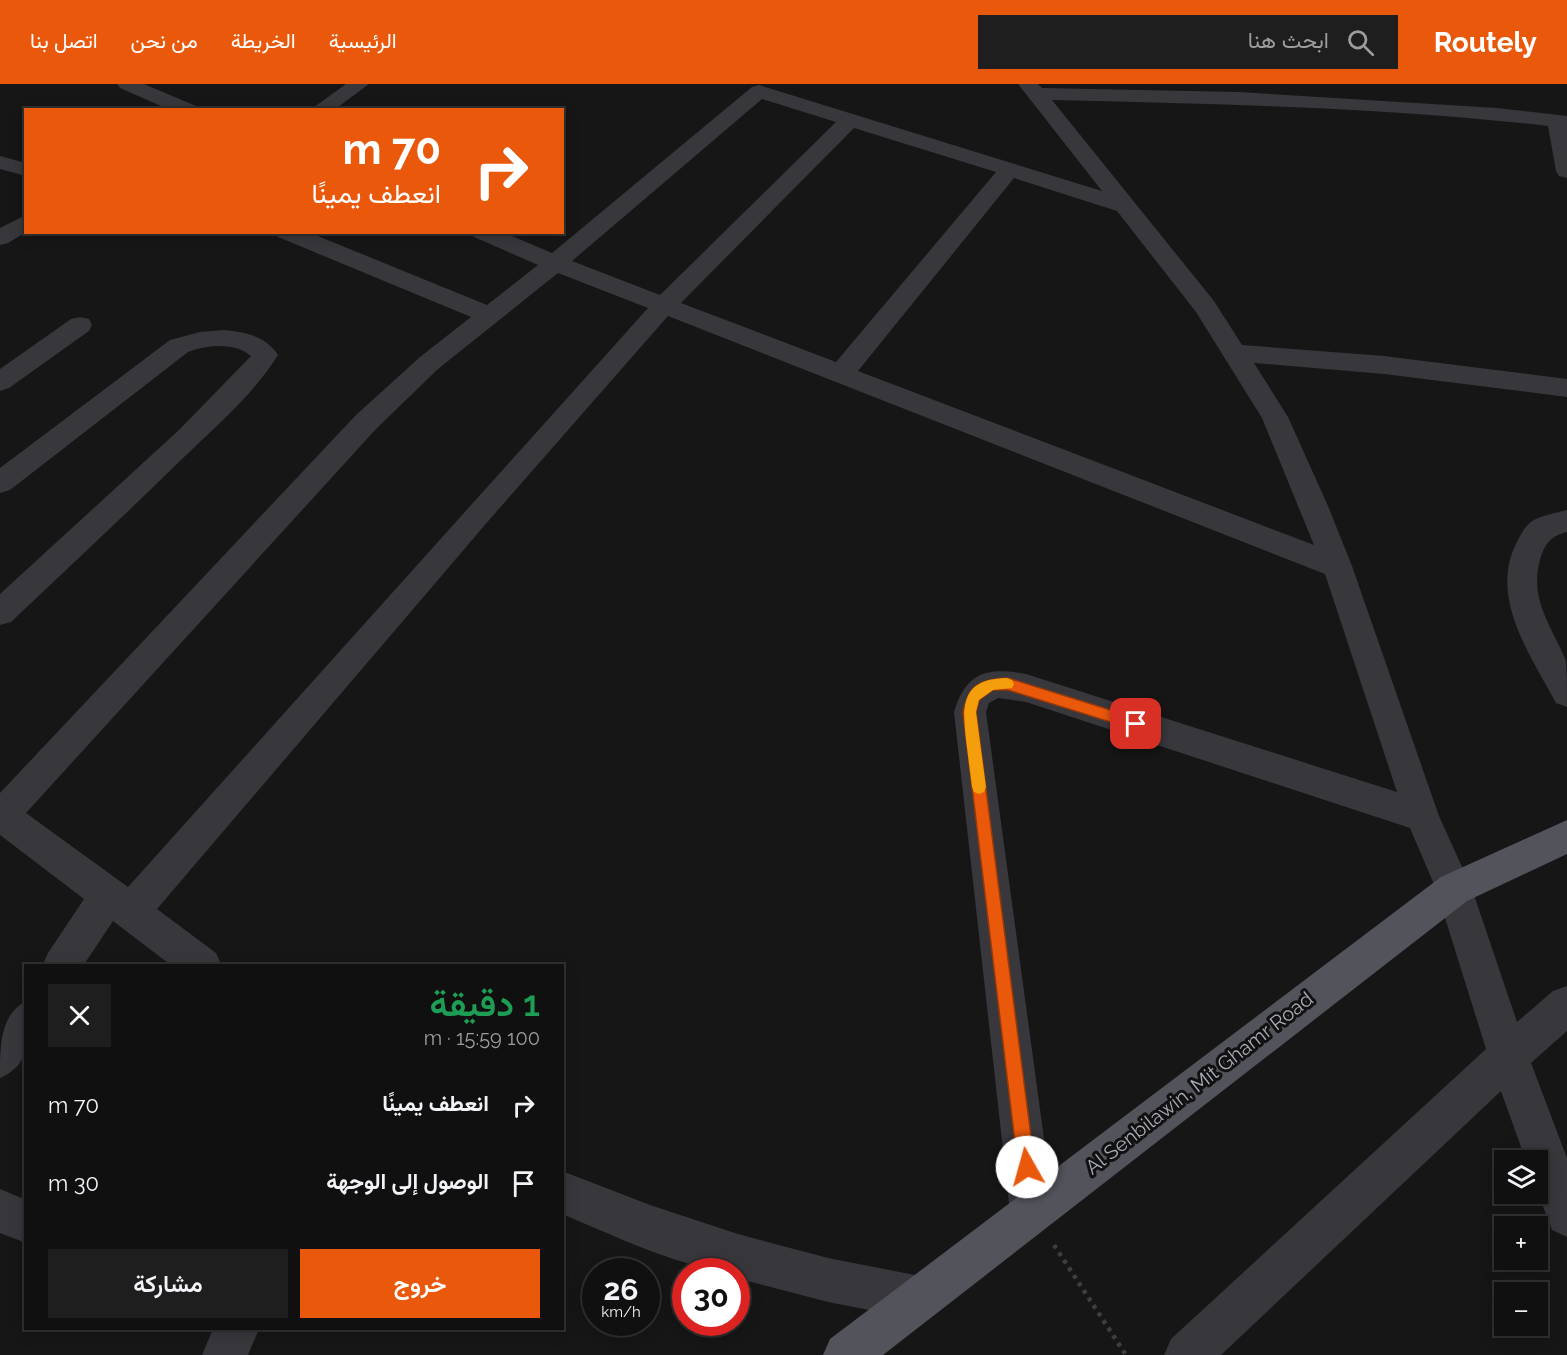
<!DOCTYPE html>
<html lang="ar">
<head>
<meta charset="utf-8">
<style>
  :root { --surface:#101011; --page:#1e1e1f; --text:#f1f3f6; --muted:#9c9d9f; --line:#303031; --accent:#ea580c }
  body { margin:0; font-family:Raleway,Vazirmatn,sans-serif; background:var(--page); color:var(--text); direction:rtl; height:100vh; display:flex; flex-direction:column; font-size:22px; white-space:nowrap }
  * { box-sizing:border-box; margin:0 }
  p { font-size:20px; color:var(--muted) }
  .icon { flex:none; width:33px; height:33px; fill:none; stroke:currentColor; stroke-width:2; stroke-linecap:round; stroke-linejoin:round }
  .map { position:relative; flex:1; overflow:hidden; direction:ltr }
  .drawer { position:absolute; left:24px; top:880px; width:540px; height:366px; display:flex; flex-direction:column; background:var(--surface); border-radius:0px; box-shadow:0 3px 15px #0003,0 0 0 2px var(--line); direction:rtl }
  .drawer>* { flex:none }
  .top-card { position:absolute; left:24px; top:24px; width:540px; height:126px; border-radius:0px; box-shadow:0 3px 15px #0003,0 0 0 2px var(--line); direction:rtl; background:#ea580c; color:#fff; overflow:hidden }
  .controls { position:absolute; left:1494px; top:1066px; display:grid; gap:12px }
  .controls a { display:grid; place-items:center; width:54px; height:54px; border-radius:0px; background:var(--surface); box-shadow:0 3px 15px #0003,0 0 0 2px var(--line); font-size:30px }
  .speed { position:absolute; left:582px; top:1174px; display:flex; gap:12px; font-size:30px; font-weight:700; text-align:center }
  .speed>* { display:grid; place-content:center; width:78px; height:78px; border-radius:50%; background:var(--surface); box-shadow:0 3px 15px #0003,0 0 0 2px var(--line); line-height:1 }
  .speed small { font-size:15px; font-weight:400 }
  .speed .limit { border:9px solid #d22; background:#fff; color:#111 }
  .pin { position:absolute; display:grid; place-items:center; width:51px; height:51px; color:#fff; margin:-26px; border-radius:12px; box-shadow:0 3px 9px #0006 }
  .me { position:absolute; width:66px; margin:-33px; rotate:353deg; stroke-linejoin:round; filter:drop-shadow(0 0 4px #0008) }
  .turn { display:flex; align-items:center; gap:21px; height:126px; padding:0 24px; font-size:27px }
  .turn .icon { width:78px; height:78px; stroke-width:2.5 }
  .turn b { display:block; font-size:42px; line-height:51px }
  .round { display:grid; place-items:center; flex:none; width:63px; height:63px; border-radius:0px; background:var(--page) }
  .head { display:flex; align-items:center; justify-content:space-between; height:102px; padding:0 24px }
  h1 { font-size:36px; font-weight:600; line-height:45px; color:#1e9e55 }
  .button { display:flex; gap:12px; margin-top:auto; padding:12px 24px }
  .button a { flex:1; height:69px; border-radius:0px; background:var(--accent); color:#fff; font-size:24px; font-weight:600; line-height:69px; text-align:center }
  .button a+a { background:var(--page); color:var(--text) }
  ul { padding:0; list-style:none }
  li { display:flex; align-items:center; gap:18px; height:78px; padding:0 24px }
  li div { flex:1 }
  li b { display:block; font-size:22px }
  li em { font-style:normal }
  header { display:flex; align-items:center; gap:36px; box-sizing:border-box; height:84px; padding:0 30px; background:var(--accent); color:#fff }
  header strong { font-size:28px }
  nav { display:flex; gap:33px; margin-inline-start:auto; font-size:21px }
  .search { width:420px; height:54px; background:var(--page); display:flex; align-items:center; gap:15px; box-sizing:border-box; padding:0 21px; border-radius:0px; color:var(--muted); font-size:22px }
  .map>svg:first-child { display:block }
  .lines { fill:none; stroke-linecap:round; stroke-linejoin:round }
  .path { stroke:#3d3e43; stroke-width:4.5; stroke-dasharray:4 5; stroke-linecap:butt }
  .minor { fill:#37373c; fill-rule:evenodd }
  .primary { fill:#53545b; fill-rule:evenodd }
  .route { fill:#ea580c; stroke:#983908; stroke-width:1.5 }
  .slow { fill:#f59e0b }
  .labels { text-anchor:middle; dominant-baseline:central; stroke-width:6; stroke-linejoin:round; paint-order:stroke }
  .near-street-label { font-size:20px; fill:#a9abb6; stroke:#111112 }
</style>
</head>
<body>
<header>
<strong>Routely</strong>
<div class="search"><svg class="icon" aria-label="search" viewBox="0 0 24 24"><circle cx="10" cy="10" r="6"/><path d="M15 15l6 6"/></svg>ابحث هنا</div>
<nav><a>الرئيسية</a><a>الخريطة</a><a>من نحن</a><a>اتصل بنا</a></nav>
</header>
<div class="map">
<svg width="1567" height="1271" viewBox="0 0 1567 1271">
  <rect width="100%" height="100%" fill="#161617"/>
  <g class="lines">
    <!-- path -->
    <polyline class="path" points="1054,1161 1126,1271"/>
    <!-- minor -->
    <g class="minor">
      <polygon points="117,0 144,0 196,22 199,26 170,26 120,4"/>
      <polygon points="346,0 369,0 334,26 310,26"/>
      <path d="M 1018,0 L 1038,0 L 1042,4 L 1239,8 L 1497,24 L 1567,32 L 1567,94 L 1559,92 L 1556,87 L 1548,42 C 1383,23 1217,20 1052,16 L 1214,217 L 1242,261 L 1384,272 L 1567,295 L 1567,313 L 1384,290 L 1254,279 L 1288,333 L 1328,422 L 1352,482 L 1439,732 L 1472,805 L 1517,938 L 1553,907 L 1567,902 L 1567,947 L 1531,979 L 1567,1074 L 1567,1153 L 1552,1146 L 1538,1109 L 1538,1077 L 1526,1077 L 1501,1007 L 1221,1271 L 1164,1271 L 1171,1255 L 1486,965 L 1436,805 L 1410,744 L 1026,618 L 998,614 L 989,619 L 986,628 L 1054,1128 L 1047,1143 L 1032,1150 L 1017,1143 L 1010,1128 L 954,628 C 966,588 987,583 1026,590 L 1397,708 L 1325,490 L 668,232 L 490,435 L 157,825 L 216,869 L 222,882 L 172,882 L 113,837 L 83,882 L 42,882 L 48,869 L 84,815 L 0,751 L 0,709 L 356,331 L 420,273 L 471,233 L 278,153 L 275,148 L 308,148 L 487,221 L 538,181 L 474,153 L 471,148 L 503,148 L 552,169 L 752,3 L 759,1 L 1102,107 ZM 762,15 L 836,38 L 660,211 L 572,177 ZM 854,44 L 996,88 L 836,278 L 681,219 ZM 1014,94 L 1117,127 L 1196,228 L 1262,334 L 1314,461 L 858,287 ZM 558,189 L 648,224 L 128,803 L 26,729 L 376,345 L 438,285 Z"/>
      <polygon points="0,72 26,79 26,92 0,85"/>
      <polygon points="26,131 26,148 8,159 0,161 0,144"/>
      <polygon points="80,233 89,235 92,241 89,247 9,304 0,307 0,285 71,235"/>
      <path d="M 224,246 C 245,248 266,252 278,271 C 253,311 215,343 181,376 C 125,431 68,484 11,538 L 0,541 L 0,510 L 179,346 L 251,272 C 234,258 207,261 188,268 L 10,406 L 0,409 L 0,384 L 170,256 L 200,248 Z"/>
      <path d="M 1567,426 L 1567,448 C 1551,452 1545,459 1540,476 C 1529,516 1552,542 1566,577 C 1567,589 1567,610 1567,623 L 1556,619 C 1531,572 1489,514 1516,460 C 1520,452 1524,443 1532,437 C 1542,431 1556,429 1567,426 Z"/>
      <path d="M 26,917 C 26,949 35,979 0,994 C 0,962 0,931 26,917 Z"/>
      <path d="M 562,1087 L 650,1121 L 738,1150 L 828,1174 L 920,1192 L 936,1198 L 942,1214 L 936,1230 L 920,1236 L 828,1218 L 736,1194 L 736,1188 C 689,1188 608,1149 562,1130 Z"/>
      <polygon points="0,1105 26,1116 26,1159 0,1149"/>
      <polygon points="213,1245 259,1245 248,1271 202,1271"/>
    </g>
    <!-- primary -->
    <polygon class="primary" points="1567,736 1567,770 1467,817 883,1271 823,1271 830,1255 1441,793"/>
  </g>
  <!-- route -->
  <path class="route" d="M 1008,594 L 1136,634 L 1141,636 L 1143,640 L 1141,644 L 1136,646 L 1008,606 L 993,606 L 979,616 L 976,628 L 1035,1083 L 1033,1089 L 1027,1091 L 1020,1089 L 1018,1083 L 963,628 C 969,600 981,595 1008,594 Z"/>
  <!-- slow -->
  <path class="slow" d="M 1007,594 L 1012,596 L 1014,600 L 1012,604 L 993,606 L 979,616 L 976,628 L 986,703 L 984,708 L 979,710 L 974,708 L 972,703 C 970,687 968,672 966,656 C 962,619 962,595 1007,594 Z"/>
  <g class="labels">
    <!-- near-street labels -->
    <g class="near-street-label">
      <text transform="translate(1199 999) rotate(-38)">Al Senbilawin, Mit Ghamr Road</text>
    </g>
  </g>
</svg>
<div class="controls">
<a><svg class="icon" aria-label="layers" viewBox="0 0 24 24"><path d="M12 4l9 5-9 5-9-5zM3 14l9 5 9-5"/></svg></a>
<a>+</a>
<a>−</a>
</div>
<div class="speed"><div>26<small>km/h</small></div><div class="limit">30</div></div>
<div class="pin" style="left:1136px;top:640px;background:#d93025"><svg class="icon" aria-label="arrive" viewBox="0 0 24 24"><path d="M6 21V4h12l-3 4 3 4H6"/></svg></div>
<svg class="me" style="left:1027px;top:1083px" viewBox="-20 -20 40 40"><circle r="19" fill="#fff"/><path d="M0-13L10 11 0 6-10 11z" fill="#ea580c"/></svg>
<div class="top-card">
<div class="turn"><svg class="icon" aria-label="right" viewBox="0 0 24 24"><path d="M7 20v-9h11M14 6l5 5-5 5"/></svg><div><b>70 m</b>انعطف يمينًا</div></div>
</div>
<section class="drawer">
<div class="head"><div><h1>1 دقيقة</h1><p>100 m · 15:59</p></div><a class="round"><svg class="icon" aria-label="close" viewBox="0 0 24 24"><path d="M6 6l12 12M18 6L6 18"/></svg></a></div>
<ul>
<li><svg class="icon" aria-label="right" viewBox="0 0 24 24"><path d="M7 20v-9h11M14 6l5 5-5 5"/></svg><div><b>انعطف يمينًا</b></div><em>70 m</em></li>
<li><svg class="icon" aria-label="arrive" viewBox="0 0 24 24"><path d="M6 21V4h12l-3 4 3 4H6"/></svg><div><b>الوصول إلى الوجهة</b></div><em>30 m</em></li>
</ul>
<div class="button"><a>خروج</a><a>مشاركة</a></div>
</section>
</div>
</body>
</html>
